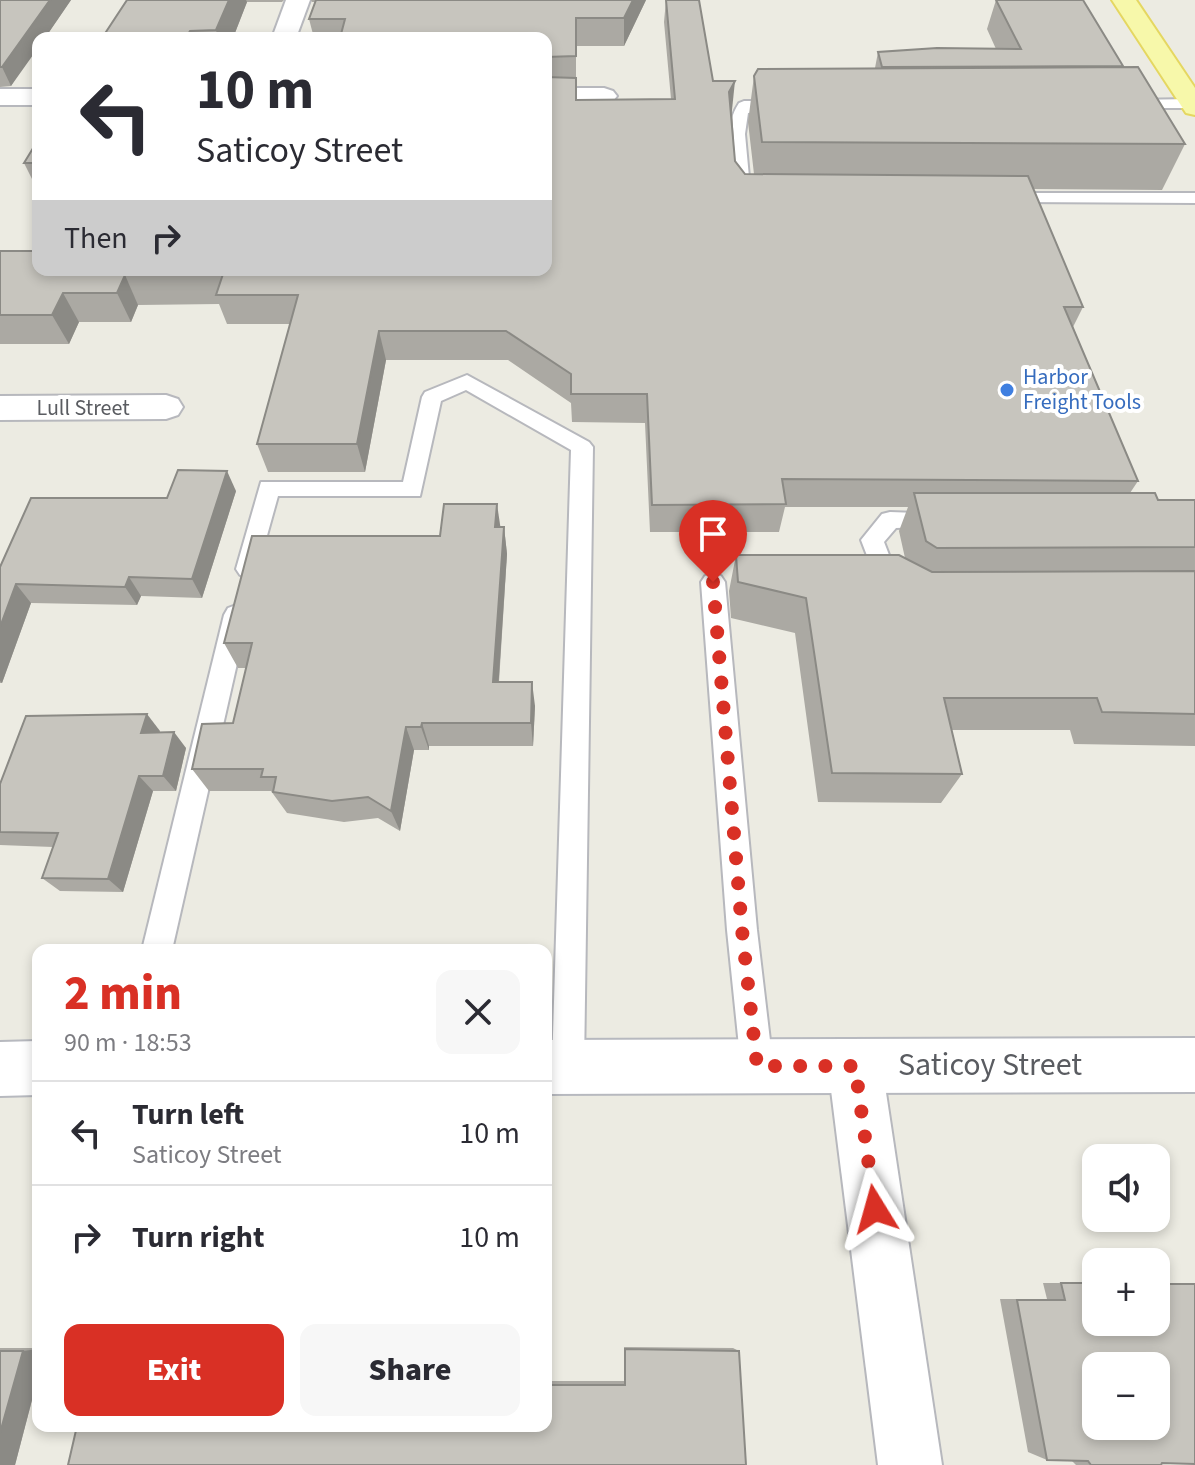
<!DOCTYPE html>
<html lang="en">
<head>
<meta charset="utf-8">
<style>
  :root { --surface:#fff; --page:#f7f7f7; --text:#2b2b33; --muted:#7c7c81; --line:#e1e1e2; --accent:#d93025 }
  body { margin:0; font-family:"Source Sans 3",sans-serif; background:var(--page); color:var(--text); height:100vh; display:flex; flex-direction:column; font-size:30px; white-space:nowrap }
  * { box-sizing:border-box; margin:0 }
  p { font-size:26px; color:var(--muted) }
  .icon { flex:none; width:44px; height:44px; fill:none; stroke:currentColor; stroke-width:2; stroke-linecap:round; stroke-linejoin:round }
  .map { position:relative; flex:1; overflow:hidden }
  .panel { position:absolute; left:32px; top:944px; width:520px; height:488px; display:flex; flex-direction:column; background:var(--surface); border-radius:16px; box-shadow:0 4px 12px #0003 }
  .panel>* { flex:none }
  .hud { position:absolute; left:32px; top:32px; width:520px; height:244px; border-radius:16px; box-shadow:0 4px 12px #0003; background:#fff; color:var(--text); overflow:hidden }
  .tools { position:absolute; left:1082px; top:1144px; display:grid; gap:16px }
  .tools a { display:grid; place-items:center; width:88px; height:88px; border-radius:16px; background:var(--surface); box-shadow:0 4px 12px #0003; font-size:40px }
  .pin { position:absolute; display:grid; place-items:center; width:68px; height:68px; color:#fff; margin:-82px -34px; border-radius:50% 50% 50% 0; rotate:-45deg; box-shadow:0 0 8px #0007 }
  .pin .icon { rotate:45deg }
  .me { position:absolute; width:88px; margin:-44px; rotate:352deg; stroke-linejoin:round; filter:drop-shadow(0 0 6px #0008) }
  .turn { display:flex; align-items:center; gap:28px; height:168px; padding:0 32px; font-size:36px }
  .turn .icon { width:104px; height:104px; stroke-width:2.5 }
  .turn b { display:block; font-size:56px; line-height:68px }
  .then { display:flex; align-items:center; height:76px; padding:0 32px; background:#0003; gap:16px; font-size:30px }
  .round { display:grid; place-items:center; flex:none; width:84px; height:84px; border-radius:16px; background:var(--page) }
  .head { display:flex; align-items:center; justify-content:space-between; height:136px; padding:0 32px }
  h1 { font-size:48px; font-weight:800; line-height:60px; color:var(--accent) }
  .action { display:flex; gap:16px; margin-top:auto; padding:16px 32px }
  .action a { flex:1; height:92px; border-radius:16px; background:var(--accent); color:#fff; font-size:32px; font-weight:800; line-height:92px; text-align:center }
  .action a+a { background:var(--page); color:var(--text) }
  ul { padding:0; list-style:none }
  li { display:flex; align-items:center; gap:24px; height:104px; padding:0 32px; border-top:2px solid var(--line) }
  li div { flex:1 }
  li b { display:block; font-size:30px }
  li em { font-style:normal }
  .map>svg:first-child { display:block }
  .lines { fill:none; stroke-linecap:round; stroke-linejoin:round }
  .service-casing { stroke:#b7b8bd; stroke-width:4 }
  .minor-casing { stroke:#b7b8bd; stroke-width:4 }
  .secondary-casing { stroke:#b7b9bf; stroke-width:4 }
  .primary-casing { stroke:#e5d761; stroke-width:4 }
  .service { fill:#fff; fill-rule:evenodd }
  .minor { fill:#fff; fill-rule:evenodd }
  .secondary { fill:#fff; fill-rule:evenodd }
  .primary { fill:#f7f8aa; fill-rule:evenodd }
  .wall { fill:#aba9a3 }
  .shaded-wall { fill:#8b8a85 }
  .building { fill:#c7c5be; stroke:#8b8a85; stroke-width:2; fill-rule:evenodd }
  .route { stroke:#d93025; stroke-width:14; stroke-dasharray:0 25.2 }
  .shop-dot { fill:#3f7fe0; stroke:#fff; stroke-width:3 }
  .labels { text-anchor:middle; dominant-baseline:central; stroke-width:8; stroke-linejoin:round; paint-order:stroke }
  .far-shop-label { font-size:22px; fill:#366cbe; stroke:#fff; text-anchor:start }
  .far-street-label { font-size:22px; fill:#5a5c61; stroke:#fff }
  .near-street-label { font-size:32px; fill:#5a5c61; stroke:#fff }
</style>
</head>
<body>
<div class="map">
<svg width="1195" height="1465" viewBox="0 0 1195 1465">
  <rect width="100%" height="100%" fill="#ecebe2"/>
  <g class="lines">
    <defs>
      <g id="service">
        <polygon points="1128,100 1193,99 1195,108 1123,108 1120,105"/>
        <path d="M 785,101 L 790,103 L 790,109 L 748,113 L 745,134 L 750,188 L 760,196 L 758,200 L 746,200 L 734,190 C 732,162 722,128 739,103 L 744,101 Z"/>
        <polygon points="1004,193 1195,193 1195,203 998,202 996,198 998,194"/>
        <polygon points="467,375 589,442 593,447 584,1067 579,1078 568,1083 557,1078 552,1067 571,450 466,390 441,401 420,496 278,496 256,575 248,578 240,575 236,569 261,482 403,482 422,397 425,392"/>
        <polygon points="890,512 945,514 948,520 945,526 896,528 884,542 896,573 907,584 903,590 895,593 878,584 861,540 882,514"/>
        <polygon points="713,573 721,576 725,582 757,930 773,1066 768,1077 757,1082 746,1077 741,1066 727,930 701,582 705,576"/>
        <polygon points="236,605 244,608 248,615 172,950 142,950 224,615 228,608"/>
      </g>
      <g id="minor">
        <polygon points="286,0 310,0 296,38 272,38"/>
        <polygon points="546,88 604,88 613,91 617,96 613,101 604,104 546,104"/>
        <rect x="0" y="89" width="38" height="16"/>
        <polygon points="166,395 178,399 183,407 178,415 166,419 0,420 0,396"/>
        <polygon points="855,1039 874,1047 882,1066 942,1465 878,1465 828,1066 836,1047"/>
      </g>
      <g id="secondary">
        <polygon points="1195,1038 1195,1092 546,1094 546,1040"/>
        <polygon points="38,1041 38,1095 0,1096 0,1042"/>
      </g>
      <polygon id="primary" points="1112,0 1136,0 1195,88 1195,115 1186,113"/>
    </defs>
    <!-- service casing -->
    <use href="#service" class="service-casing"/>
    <!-- minor casing -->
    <use href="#minor" class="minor-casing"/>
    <!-- secondary casing -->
    <use href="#secondary" class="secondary-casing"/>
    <!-- primary casing -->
    <use href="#primary" class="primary-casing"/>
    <!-- service -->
    <use href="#service" class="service"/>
    <!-- minor -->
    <use href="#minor" class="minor"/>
    <!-- secondary -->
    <use href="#secondary" class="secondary"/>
    <!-- primary -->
    <use href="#primary" class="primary"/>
  </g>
  <!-- wall -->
  <g class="wall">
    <polygon points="0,0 71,0 45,38 38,38 11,86 0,87"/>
    <polygon points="127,0 284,0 282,2 247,2 233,38 102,38"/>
    <polygon points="311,0 646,0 624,46 576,46 576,100 671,99 664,22 666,0 699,0 713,81 732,110 735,161 745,174 754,174 748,122 754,76 875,68 878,52 996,49 987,29 996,0 1083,0 1123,66 1122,67 1185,144 1162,190 1033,189 1083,307 1073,327 1138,481 1130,493 1158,500 1195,500 1195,746 1074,744 1070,730 951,730 962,774 941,803 818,802 795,633 731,618 729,591 736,555 905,558 899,531 908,507 785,507 779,532 650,532 645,423 572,422 571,403 508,360 386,360 365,472 268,472 257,444 290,324 227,324 219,304 138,305 131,322 79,322 69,344 0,344 0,251 546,270 546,38 314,38 309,19 315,2 312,2"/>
    <polygon points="38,140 38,191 24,163"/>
    <polygon points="236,491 202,598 141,596 137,605 31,603 2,683 0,683 0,567"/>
    <polygon points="500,527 504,527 507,554 499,682 535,706 533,746 429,746 429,750 414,750 400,831 378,818 344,822 287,813 271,791 209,791 192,769 233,723 246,668 238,668 224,643"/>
    <polygon points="160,731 159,732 186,748 176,791 153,791 123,892 60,891 42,878 53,847 0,845 0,784"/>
    <polygon points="1043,1283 1096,1283 1162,1463 1161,1465 1076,1465 1072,1461 1047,1460 1028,1452 1000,1299 1047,1299"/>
    <polygon points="624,1347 733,1348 739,1351 546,1426 546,1381 624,1381"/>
    <polygon points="0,1348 38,1348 38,1377 15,1465 0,1465"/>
  </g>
  <!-- shaded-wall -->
  <g class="shaded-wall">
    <polygon points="50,0 71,0 45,38 38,38 38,48 11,86 2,67"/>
    <polygon points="229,0 246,0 247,2 233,38 218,38 216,30"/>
    <polygon points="633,0 646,0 624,46 624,18"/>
    <polygon points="735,81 732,110 726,121 729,92"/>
    <polygon points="125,275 138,305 131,322 117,293"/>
    <polygon points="63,293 79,322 69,344 52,315"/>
    <polygon points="379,331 386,360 365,472 357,444"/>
    <polygon points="227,471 236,491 202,598 192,579"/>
    <polygon points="497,504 501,531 495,527"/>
    <polygon points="504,527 507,554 497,706 493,682"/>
    <polygon points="129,577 141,596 137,605 125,587"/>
    <polygon points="16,584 31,603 2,683 0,681 0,627"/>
    <polygon points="532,682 535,706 533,746 531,723"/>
    <polygon points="147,714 160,731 154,749 141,733"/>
    <polygon points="422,723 429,746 429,750 421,727"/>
    <polygon points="406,727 414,750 400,831 391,811"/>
    <polygon points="174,732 186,748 176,791 163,776"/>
    <polygon points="139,776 153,791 123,892 108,879"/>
    <polygon points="38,1349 38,1377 15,1465 0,1465 0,1433 23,1351"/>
  </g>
  <!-- building -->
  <g class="building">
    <polygon points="0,0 50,0 2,67 0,67"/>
    <polygon points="127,0 229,0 216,30 190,31 186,38 102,38"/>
    <polygon points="316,0 633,0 624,18 576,18 576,56 546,57 546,38 340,38 345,19 309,19"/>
    <polygon points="666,0 699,0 713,81 735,81 729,92 735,161 745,174 1028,176 1083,307 1064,307 1138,481 782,479 786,504 652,505 647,394 571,394 571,374 506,331 379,331 357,444 257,444 298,295 216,295 223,274 125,275 117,293 63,293 52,315 0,315 0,251 38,251 38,270 546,270 546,77 576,78 576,100 675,99"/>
    <polygon points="996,0 1083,0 1123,66 882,67 878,52 937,48 1021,49"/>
    <polygon points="1138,67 1185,144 762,142 754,76 758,69"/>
    <polygon points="38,140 38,163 24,163"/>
    <polygon points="178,470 227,471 192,579 129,577 125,587 16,584 0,627 0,567 31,498 167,498"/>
    <polygon points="914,493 1155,493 1158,500 1195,500 1195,547 937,548 926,541"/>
    <polygon points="444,504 497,504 495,527 504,527 493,682 532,682 531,723 422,723 421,727 406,727 391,811 368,797 332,801 273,792 276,777 261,777 263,769 192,769 202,724 233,723 252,643 224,643 252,536 440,536"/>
    <polygon points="736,555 899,555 932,572 1195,571 1195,714 1102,712 1097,698 944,698 962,774 832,773 806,598 738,582"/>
    <polygon points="147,714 141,733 174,732 163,776 139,776 108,879 42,878 58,833 0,832 0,784 26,716"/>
    <path d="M 1061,1283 L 1096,1283 L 1096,1322 L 1156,1322 L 1156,1284 L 1195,1284 L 1195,1464 L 1162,1463 L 1161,1465 L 1091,1465 L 1088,1461 L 1047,1460 L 1017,1300 L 1065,1300 ZM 1096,1366 L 1156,1366 L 1156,1426 L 1096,1426 Z"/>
    <polygon points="625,1349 739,1351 746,1465 68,1465 77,1426 546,1426 546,1385 625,1385"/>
    <polygon points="0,1351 23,1351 0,1433"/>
  </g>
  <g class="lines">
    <!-- route -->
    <polyline class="route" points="713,582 742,930 757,1066 855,1066 875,1209"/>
  </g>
  <!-- markers -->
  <circle class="shop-dot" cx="1007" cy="390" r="8"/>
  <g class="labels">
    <!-- far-shop labels -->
    <g class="far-shop-label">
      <text x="1023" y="377">Harbor<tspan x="1023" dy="25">Freight Tools</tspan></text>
    </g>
    <!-- far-street labels -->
    <g class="far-street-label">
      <text x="83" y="408">Lull Street</text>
    </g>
    <!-- near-street labels -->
    <g class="near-street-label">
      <text x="990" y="1065">Saticoy Street</text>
    </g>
  </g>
</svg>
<div class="tools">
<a><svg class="icon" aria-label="sound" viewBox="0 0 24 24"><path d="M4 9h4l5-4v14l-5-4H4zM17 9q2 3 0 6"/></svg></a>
<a>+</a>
<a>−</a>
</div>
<div class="pin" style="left:713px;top:582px;background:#d93025"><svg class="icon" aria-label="arrive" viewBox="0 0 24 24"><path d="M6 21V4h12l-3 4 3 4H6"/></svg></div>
<svg class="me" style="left:875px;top:1209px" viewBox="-20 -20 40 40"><path d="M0-17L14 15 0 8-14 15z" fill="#d93025" stroke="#fff" stroke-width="4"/></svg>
<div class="hud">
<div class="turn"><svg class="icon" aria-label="left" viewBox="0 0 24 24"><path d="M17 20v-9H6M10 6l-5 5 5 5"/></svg><div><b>10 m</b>Saticoy Street</div></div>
<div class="then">Then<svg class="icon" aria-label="right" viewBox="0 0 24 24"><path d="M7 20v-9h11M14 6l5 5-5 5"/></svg></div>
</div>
<section class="panel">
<div class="head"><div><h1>2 min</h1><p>90 m · 18:53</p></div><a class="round"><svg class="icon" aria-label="close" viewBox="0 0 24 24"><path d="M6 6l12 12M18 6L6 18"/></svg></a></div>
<ul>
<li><svg class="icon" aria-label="left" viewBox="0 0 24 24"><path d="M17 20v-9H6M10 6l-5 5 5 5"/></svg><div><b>Turn left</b><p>Saticoy Street</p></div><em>10 m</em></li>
<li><svg class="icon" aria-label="right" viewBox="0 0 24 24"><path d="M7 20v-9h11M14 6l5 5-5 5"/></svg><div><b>Turn right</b></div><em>10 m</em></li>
</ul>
<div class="action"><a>Exit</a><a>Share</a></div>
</section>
</div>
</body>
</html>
